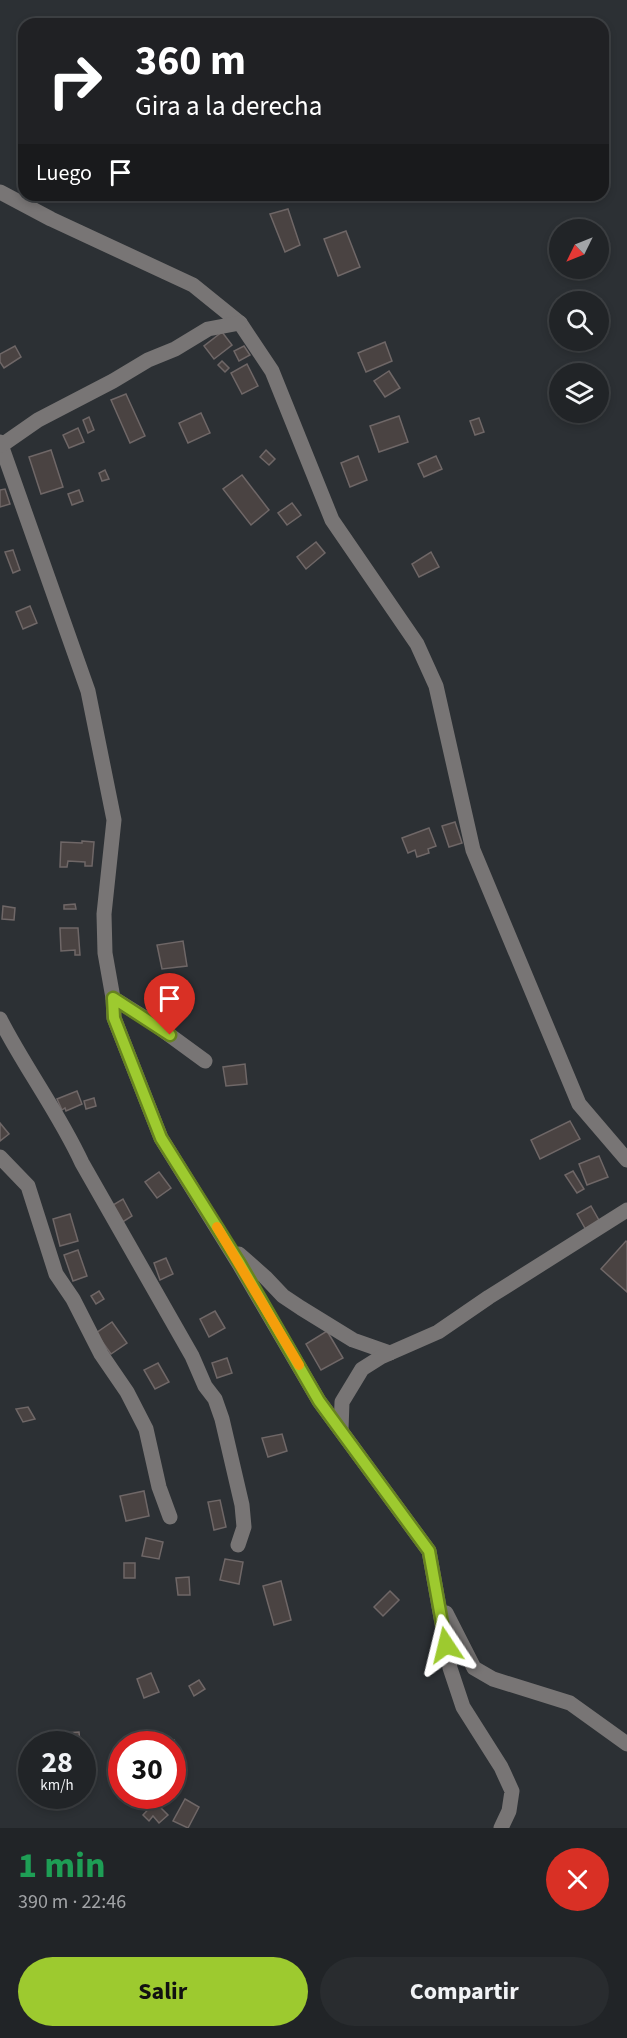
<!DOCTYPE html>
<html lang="es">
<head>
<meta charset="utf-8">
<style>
  :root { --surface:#212427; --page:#292c2f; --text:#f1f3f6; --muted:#a2a4a7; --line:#3e4144; --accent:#9dca2f }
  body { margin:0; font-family:"Source Sans 3",sans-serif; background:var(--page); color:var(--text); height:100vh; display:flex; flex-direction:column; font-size:22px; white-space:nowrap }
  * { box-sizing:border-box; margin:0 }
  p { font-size:20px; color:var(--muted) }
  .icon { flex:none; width:33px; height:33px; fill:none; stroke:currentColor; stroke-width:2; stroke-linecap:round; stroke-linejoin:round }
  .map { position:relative; height:1828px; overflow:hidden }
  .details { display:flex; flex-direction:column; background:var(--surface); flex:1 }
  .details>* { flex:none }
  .top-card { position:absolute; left:18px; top:18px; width:591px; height:183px; border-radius:18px; box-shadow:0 3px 9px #0003,0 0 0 2px var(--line); background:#202124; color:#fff; overflow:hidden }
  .needle { width:39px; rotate:227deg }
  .buttons { position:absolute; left:549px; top:219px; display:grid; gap:12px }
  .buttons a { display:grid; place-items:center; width:60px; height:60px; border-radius:50%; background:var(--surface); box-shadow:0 3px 9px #0003,0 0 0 2px var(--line); font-size:30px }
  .speed { position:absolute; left:18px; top:1731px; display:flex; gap:12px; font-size:30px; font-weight:700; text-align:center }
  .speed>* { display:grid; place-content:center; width:78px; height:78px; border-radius:50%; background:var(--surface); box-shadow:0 3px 9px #0003,0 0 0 2px var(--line); line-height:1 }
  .speed small { font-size:15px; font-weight:400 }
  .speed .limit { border:9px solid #d22; background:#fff; color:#111 }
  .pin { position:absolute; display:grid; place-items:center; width:51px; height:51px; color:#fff; margin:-62px -26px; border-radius:50% 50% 50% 0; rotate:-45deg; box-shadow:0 0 6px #0007 }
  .pin .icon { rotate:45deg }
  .me { position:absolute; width:66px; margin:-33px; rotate:350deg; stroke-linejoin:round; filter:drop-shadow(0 0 4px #0008) }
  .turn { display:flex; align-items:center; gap:21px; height:126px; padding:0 18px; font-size:27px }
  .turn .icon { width:78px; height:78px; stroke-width:2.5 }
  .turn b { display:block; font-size:42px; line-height:51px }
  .then { display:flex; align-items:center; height:57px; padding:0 18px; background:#0003; gap:12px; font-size:22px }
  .round { display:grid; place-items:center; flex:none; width:63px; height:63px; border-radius:32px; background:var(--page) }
  .headline { display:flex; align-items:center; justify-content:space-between; height:102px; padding:0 18px }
  h1 { font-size:36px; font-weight:700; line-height:45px; color:#1e9e55 }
  .cta { display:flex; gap:12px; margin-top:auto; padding:12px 18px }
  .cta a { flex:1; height:69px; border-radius:36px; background:var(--accent); color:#111; font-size:24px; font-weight:700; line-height:69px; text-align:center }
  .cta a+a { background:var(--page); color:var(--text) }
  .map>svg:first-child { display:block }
  .building { fill:#4a4342; stroke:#6f6767; stroke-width:1.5 }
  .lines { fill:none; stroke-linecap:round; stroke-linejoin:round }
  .minor { stroke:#787575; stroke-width:15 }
  .route-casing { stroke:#66831f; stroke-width:15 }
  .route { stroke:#9dca2f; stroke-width:10 }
  .slow { stroke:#f59e0b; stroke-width:10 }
</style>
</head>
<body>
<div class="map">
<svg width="627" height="1828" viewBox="0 0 627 1828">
  <rect width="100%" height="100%" fill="#2c3034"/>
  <!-- building -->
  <g class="building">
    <polygon points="288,209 300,245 285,252 270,214"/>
    <polygon points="346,231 360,267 338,276 324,239"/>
    <polygon points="222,332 232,345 214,359 204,346"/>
    <polygon points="385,342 392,361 366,372 358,353"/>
    <polygon points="15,346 21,357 4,368 0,362 0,354"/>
    <polygon points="244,346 250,355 239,361 234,351"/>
    <polygon points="222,361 229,368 225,372 218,365"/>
    <polygon points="247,364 258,386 242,394 231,373"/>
    <polygon points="389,371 400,388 385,397 374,381"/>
    <polygon points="126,394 145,436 130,443 111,400"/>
    <polygon points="201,413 210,433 188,443 179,423"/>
    <polygon points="399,416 408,442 379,452 370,426"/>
    <polygon points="89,417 94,430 88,433 83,420"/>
    <polygon points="479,418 484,432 475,435 470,421"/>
    <polygon points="78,428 84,442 69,448 63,435"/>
    <polygon points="51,450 63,487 41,494 29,457"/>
    <polygon points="266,450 275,459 269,465 260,457"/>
    <polygon points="358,456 367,480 350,487 341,463"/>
    <polygon points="436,456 442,469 424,477 418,464"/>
    <polygon points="105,470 109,479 102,481 99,473"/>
    <polygon points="242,475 269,510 251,525 223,489"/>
    <polygon points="5,489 10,504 0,507 0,490"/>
    <polygon points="79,490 83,501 72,505 68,494"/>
    <polygon points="292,503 301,515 287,525 278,513"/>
    <polygon points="316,542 325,553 306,569 297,557"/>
    <polygon points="13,550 20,570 13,573 5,552"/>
    <polygon points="431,552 439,567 419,577 412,564"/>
    <polygon points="30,606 37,623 23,629 16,612"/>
    <polygon points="455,822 462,843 449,847 442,826"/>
    <polygon points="429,828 436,846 428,849 429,853 417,857 415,850 408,853 402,838"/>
    <polygon points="82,841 94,842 92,866 85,866 85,862 68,861 67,867 60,867 61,842 82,843"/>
    <polygon points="75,904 76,909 64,909 64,905"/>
    <polygon points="3,906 15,908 14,920 2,919"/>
    <polygon points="60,928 78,928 80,955 75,955 75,950 61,951"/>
    <polygon points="183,941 187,966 162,969 157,945"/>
    <polygon points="245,1064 247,1084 226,1086 223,1067"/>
    <polygon points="77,1091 82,1104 66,1111 65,1108 62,1110 57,1099"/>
    <polygon points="94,1098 96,1106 86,1109 84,1101"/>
    <polygon points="570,1121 580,1139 540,1159 531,1140"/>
    <polygon points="0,1123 9,1134 0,1141"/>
    <polygon points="599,1156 608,1177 587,1185 579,1164"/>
    <polygon points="573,1171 584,1189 577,1193 565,1175"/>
    <polygon points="159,1172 171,1188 157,1198 145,1182"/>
    <polygon points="123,1199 132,1216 118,1225 108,1208"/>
    <polygon points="591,1206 600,1222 586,1230 577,1214"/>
    <polygon points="70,1214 78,1241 60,1246 53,1219"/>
    <polygon points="626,1241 627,1242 627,1292 601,1269"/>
    <polygon points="78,1250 87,1276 73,1281 64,1255"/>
    <polygon points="166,1258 173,1274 160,1280 154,1263"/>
    <polygon points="99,1291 104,1299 96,1304 91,1296"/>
    <polygon points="215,1311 225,1328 209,1337 200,1319"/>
    <polygon points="112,1322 127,1343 111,1354 96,1333"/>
    <polygon points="327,1331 343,1358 321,1370 306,1344"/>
    <polygon points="227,1358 232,1373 217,1378 212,1363"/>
    <polygon points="158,1363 169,1382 155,1389 144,1370"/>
    <polygon points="28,1407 35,1419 23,1422 16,1409"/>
    <polygon points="282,1434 287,1451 268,1457 262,1438"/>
    <polygon points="144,1491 149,1516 126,1521 120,1496"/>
    <polygon points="220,1500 226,1527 214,1530 208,1502"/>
    <polygon points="146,1538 163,1542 159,1559 142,1556"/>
    <polygon points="225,1559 243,1562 239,1584 220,1580"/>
    <rect x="124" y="1563" width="11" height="15"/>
    <polygon points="189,1577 190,1595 178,1595 176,1578"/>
    <polygon points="281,1581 291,1620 274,1625 263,1586"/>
    <polygon points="390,1591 399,1600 383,1616 374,1607"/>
    <polygon points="151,1673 159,1692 144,1698 137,1679"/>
    <polygon points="199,1680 205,1689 194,1696 189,1686"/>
    <polygon points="79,1732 80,1742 66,1743 65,1733"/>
    <polygon points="174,1740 184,1769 172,1773 172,1744 160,1744"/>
    <polygon points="185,1799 199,1807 188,1828 173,1821"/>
    <polygon points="155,1802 168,1815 159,1823 153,1816 149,1821 143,1815"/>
  </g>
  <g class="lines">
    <!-- minor -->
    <g class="minor">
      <polyline points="0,192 51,219 193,285 240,323 272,371 332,520 417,644 436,686 473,850 579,1104 627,1160"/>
      <polyline points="0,442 88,691 114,820 104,914 105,953 113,998 114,1018 161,1138 239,1264 319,1401 429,1551 450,1668 463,1707 501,1767 512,1791 509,1811 501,1828"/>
      <polyline points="2,445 38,420 113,381 148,360 175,349 208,329 240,323"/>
      <polyline points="113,998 153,1023 205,1061"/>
      <path d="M 0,1019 C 25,1068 59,1113 82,1163 L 192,1356 L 205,1386 L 215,1399 L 222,1419 L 242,1505 L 244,1527 L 238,1545"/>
      <polyline points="0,1157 28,1186 56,1274 73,1299 101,1354 127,1392 146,1429 159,1487 170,1517"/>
      <polyline points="239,1254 265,1277 283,1296 301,1308 353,1340 390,1353"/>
      <polyline points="341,1430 342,1402 362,1369 381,1357 438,1332 489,1297 627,1210"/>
      <polyline points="446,1613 474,1668 493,1679 570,1703 627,1744"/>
    </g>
  </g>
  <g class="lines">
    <defs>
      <polyline id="route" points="170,1035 113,998 114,1018 161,1138 240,1264 319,1401 429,1551 446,1645"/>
    </defs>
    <!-- route casing -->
    <use href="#route" class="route-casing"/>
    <!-- route -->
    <use href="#route" class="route"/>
    <!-- slow -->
    <polyline class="slow" points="217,1227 299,1365"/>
  </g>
</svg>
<div class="buttons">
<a><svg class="needle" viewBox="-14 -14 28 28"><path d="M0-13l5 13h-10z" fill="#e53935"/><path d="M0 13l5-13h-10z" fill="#a2a4a7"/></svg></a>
<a><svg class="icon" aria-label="search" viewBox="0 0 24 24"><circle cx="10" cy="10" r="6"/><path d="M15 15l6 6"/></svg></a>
<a><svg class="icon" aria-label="layers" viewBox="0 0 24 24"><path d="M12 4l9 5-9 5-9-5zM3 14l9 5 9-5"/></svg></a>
</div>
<div class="speed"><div>28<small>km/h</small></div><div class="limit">30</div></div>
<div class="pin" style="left:170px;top:1035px;background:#d93025"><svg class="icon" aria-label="arrive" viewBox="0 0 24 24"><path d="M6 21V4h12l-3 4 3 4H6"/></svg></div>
<svg class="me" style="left:446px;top:1645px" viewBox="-20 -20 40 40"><path d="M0-17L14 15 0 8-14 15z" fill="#9dca2f" stroke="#fff" stroke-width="4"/></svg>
<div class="top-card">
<div class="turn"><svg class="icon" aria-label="right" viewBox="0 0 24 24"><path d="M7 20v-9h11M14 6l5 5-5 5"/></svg><div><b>360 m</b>Gira a la derecha</div></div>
<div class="then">Luego<svg class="icon" aria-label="arrive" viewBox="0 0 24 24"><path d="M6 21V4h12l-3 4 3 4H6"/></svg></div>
</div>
</div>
<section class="details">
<div class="headline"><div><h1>1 min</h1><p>390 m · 22:46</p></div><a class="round" style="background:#d93025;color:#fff"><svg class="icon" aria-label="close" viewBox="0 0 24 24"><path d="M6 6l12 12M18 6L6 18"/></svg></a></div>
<div class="cta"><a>Salir</a><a>Compartir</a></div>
</section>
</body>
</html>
